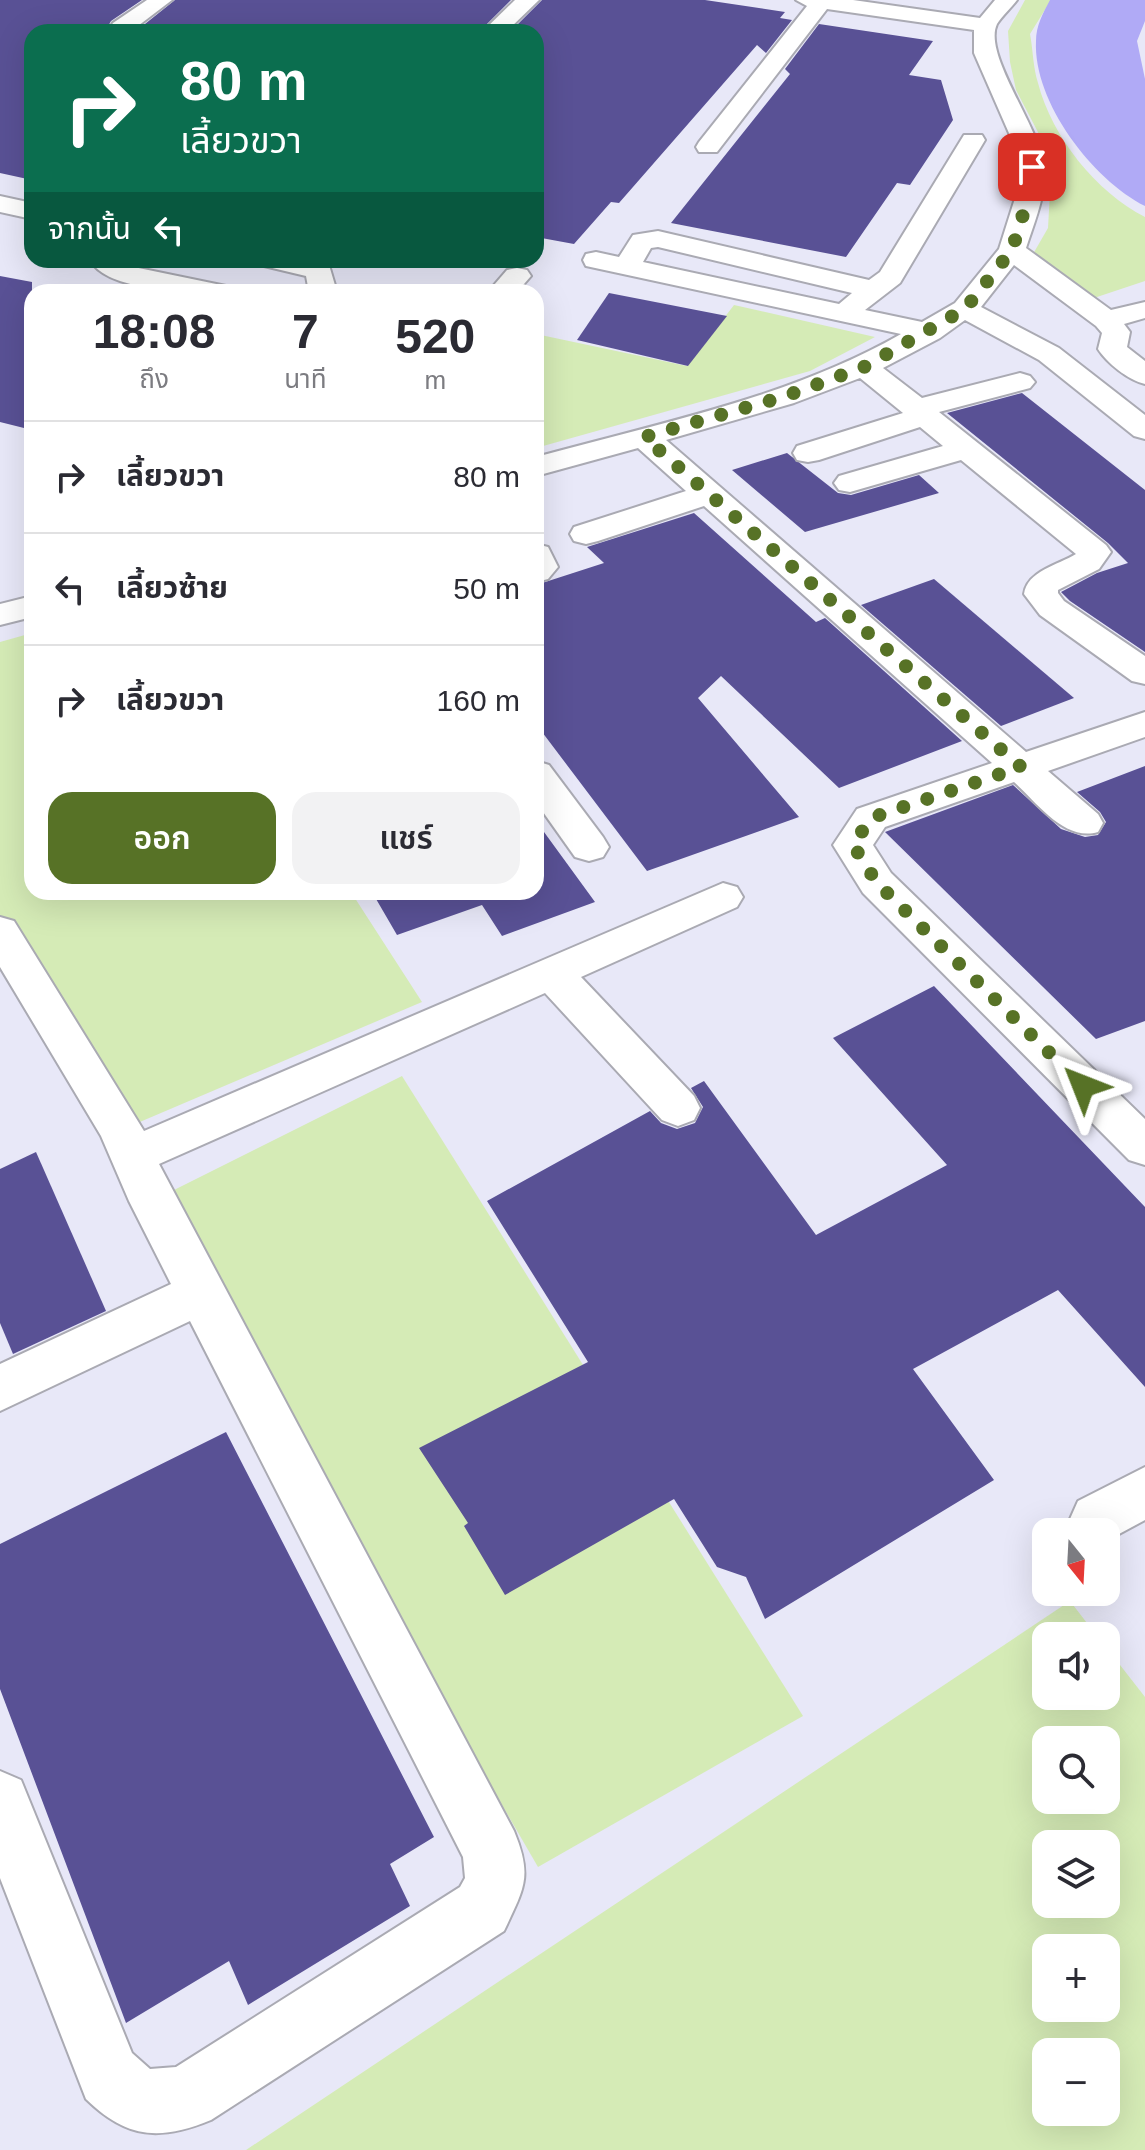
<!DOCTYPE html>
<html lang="th">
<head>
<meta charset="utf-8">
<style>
  :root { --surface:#fff; --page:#f2f2f3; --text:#2b2b33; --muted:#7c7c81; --line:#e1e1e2; --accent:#577226 }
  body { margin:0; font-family:Helvetica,"Noto Sans Thai",sans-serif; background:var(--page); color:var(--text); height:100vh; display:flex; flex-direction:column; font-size:30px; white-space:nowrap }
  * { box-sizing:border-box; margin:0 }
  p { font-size:26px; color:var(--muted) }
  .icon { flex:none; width:44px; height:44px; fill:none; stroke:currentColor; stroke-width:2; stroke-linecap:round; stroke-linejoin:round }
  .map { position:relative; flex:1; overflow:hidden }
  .sheet { position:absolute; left:24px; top:284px; width:520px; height:616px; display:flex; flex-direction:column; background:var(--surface); border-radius:24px; box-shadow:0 8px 32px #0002 }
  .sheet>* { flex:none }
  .top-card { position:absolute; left:24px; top:24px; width:520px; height:244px; border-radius:24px; box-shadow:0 8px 32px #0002; background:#0b6e4f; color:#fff; overflow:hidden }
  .needle { width:52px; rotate:162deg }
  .tools { position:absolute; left:1032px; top:1518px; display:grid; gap:16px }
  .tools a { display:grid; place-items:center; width:88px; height:88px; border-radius:16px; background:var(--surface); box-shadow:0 8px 32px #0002; font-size:40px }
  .pin { position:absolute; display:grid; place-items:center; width:68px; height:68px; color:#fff; margin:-34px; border-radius:16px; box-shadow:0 4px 12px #0006 }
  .me { position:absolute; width:88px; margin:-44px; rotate:315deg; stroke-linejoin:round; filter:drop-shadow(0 0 6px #0008) }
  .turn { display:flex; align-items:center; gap:28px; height:168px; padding:0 24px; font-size:36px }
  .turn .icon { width:104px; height:104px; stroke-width:2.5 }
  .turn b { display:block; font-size:56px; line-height:68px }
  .then { display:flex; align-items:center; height:76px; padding:0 24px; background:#0003; gap:16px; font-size:30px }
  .eta { display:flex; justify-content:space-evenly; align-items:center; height:136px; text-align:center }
  .eta b { font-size:48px; font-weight:600; line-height:56px }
  .primary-button { display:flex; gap:16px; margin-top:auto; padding:16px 24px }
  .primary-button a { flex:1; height:92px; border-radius:24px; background:var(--accent); color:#fff; font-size:32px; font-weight:600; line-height:92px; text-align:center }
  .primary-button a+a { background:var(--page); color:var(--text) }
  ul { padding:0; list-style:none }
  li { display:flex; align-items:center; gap:24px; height:112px; padding:0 24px; border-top:2px solid var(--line) }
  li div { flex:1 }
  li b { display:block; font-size:30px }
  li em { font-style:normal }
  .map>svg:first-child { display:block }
  .built { fill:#e8e8f8; fill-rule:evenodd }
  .green { fill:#d5ebb6; fill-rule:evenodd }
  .water { fill:#b0aaf6 }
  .building { fill:#595195 }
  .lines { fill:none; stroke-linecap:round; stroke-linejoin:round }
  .minor-casing { stroke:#aaaab3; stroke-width:4 }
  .minor { fill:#fff; fill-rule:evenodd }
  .route { stroke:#577226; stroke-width:14; stroke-dasharray:0 25.2 }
</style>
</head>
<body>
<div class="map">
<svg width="1145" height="2150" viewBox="0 0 1145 2150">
  <rect width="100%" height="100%" fill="#f6f6ff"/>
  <!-- built -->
  <path class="built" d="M 0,0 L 1145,0 L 1145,2150 L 0,2150 ZM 32,32 L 536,32 L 536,260 L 32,260 ZM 32,292 L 536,292 L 536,892 L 32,892 ZM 1046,1532 L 1106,1532 L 1106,1592 L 1046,1592 ZM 1046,1636 L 1106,1636 L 1106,1696 L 1046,1696 ZM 1046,1740 L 1106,1740 L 1106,1800 L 1046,1800 ZM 1046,1844 L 1106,1844 L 1106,1904 L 1046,1904 ZM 1046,1948 L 1106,1948 L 1106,2008 L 1046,2008 ZM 1046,2052 L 1106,2052 L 1106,2112 L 1046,2112 Z"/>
  <!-- green -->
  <g class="green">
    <path d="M 1025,0 L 1051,0 L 1030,34 C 1033,50 1033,68 1038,83 C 1052,137 1096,192 1145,217 L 1145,281 L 1094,298 L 1033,254 L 1048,228 L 1051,174 L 1041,138 L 1016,90 L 1010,62 L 1008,31 Z"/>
    <polygon points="734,305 875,337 810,371 536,448 536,334 687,366"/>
    <polygon points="32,633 32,892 351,892 422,1002 121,1130 0,932 0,642"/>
    <polygon points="402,1076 803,1716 538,1867 152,1201"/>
    <path d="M 1070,1601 L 1097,1636 L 1046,1636 L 1046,1696 L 1106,1696 L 1106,1647 L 1145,1697 L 1145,2150 L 246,2150 ZM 1106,1740 L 1106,1800 L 1046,1800 L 1046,1740 ZM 1106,1844 L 1106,1904 L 1046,1904 L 1046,1844 ZM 1046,1948 L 1106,1948 L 1106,2008 L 1046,2008 ZM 1046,2052 L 1106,2052 L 1106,2112 L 1046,2112 Z"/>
  </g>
  <!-- water -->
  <path class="water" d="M 1050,0 L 1145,0 L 1145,21 L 1137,41 L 1145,79 L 1145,206 C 1093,180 1033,102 1036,41 C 1036,26 1043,13 1050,0 Z"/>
  <!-- building -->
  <g class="building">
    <polygon points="0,0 142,0 111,21 107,28 109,32 32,32 32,180 0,173"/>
    <polygon points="175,0 511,0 479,32 135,32"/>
    <polygon points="542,0 705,0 785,12 780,18 792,20 766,53 757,45 619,203 611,202 574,244 536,237 536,32 510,32"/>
    <polygon points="819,24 933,41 909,75 941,80 953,120 910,185 897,183 846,257 671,223 790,74 785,69"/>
    <polygon points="0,276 32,282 32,430 0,422"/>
    <polygon points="609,293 727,316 688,366 577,340"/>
    <polygon points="1022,393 1145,490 1145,652 1070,601 1061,592 1097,573 1128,563 1108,543 947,413"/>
    <polygon points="787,453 838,493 851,495 919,475 939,493 805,532 732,470"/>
    <polygon points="694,513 816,622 825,618 962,741 839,788 721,676 698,698 799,817 647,871 536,724 536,585 604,563 587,547"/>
    <polygon points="934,579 1074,698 1001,726 861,605"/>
    <polygon points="1145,766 1145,1021 1096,1039 885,832 1013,785 1061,829 1085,837 1098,835 1106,822 1100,812 1077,792"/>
    <polygon points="536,821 595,902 502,936 482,905 397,935 372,892 536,892"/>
    <polygon points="934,986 1145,1207 1145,1387 1058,1290 913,1369 994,1480 765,1619 746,1577 717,1567 674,1499 505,1595 464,1526 468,1523 419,1448 588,1362 487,1201 650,1111 661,1123 677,1129 695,1123 703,1107 691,1088 704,1081 816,1235 947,1165 833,1038"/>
    <polygon points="36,1152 106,1311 13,1354 0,1323 0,1169"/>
    <polygon points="226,1432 434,1837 390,1864 410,1906 248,2005 229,1961 126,2023 0,1689 0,1544"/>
  </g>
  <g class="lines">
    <defs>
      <g id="minor">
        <polygon points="147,0 172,0 130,32 113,32 110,28 113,23"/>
        <polygon points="515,0 539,0 506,32 482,32"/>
        <path d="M 796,0 L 853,0 L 980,18 L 995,0 L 1017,0 C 1011,8 1002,16 997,24 C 982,55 1043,131 1044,169 C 1046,196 1034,223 1026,248 L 1111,310 L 1145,302 L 1145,318 L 1124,324 L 1130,332 L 1127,347 L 1145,361 L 1145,384 C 1128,380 1107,363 1098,349 L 1102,333 L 1096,326 L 1014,265 L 981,307 L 1059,348 L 1145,415 L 1145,439 L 1134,436 L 1039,360 L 965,320 L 940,338 L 883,368 L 922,398 L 1020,373 L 1030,376 L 1035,382 L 1030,388 L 939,412 L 1106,545 L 1111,552 L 1099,569 L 1058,590 L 1058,593 L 1064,601 L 1145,656 L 1145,684 L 1132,681 L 1040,615 L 1024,594 C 1027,571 1058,565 1076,554 L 961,460 L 850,492 L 839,490 L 834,483 L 839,476 L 943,446 L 920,427 L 819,460 L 808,462 L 797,460 L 793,453 L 797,446 L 903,413 L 860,378 L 794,403 L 666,440 L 1026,752 L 1145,712 L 1145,737 L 1048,771 L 1098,814 L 1103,823 L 1098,832 C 1065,842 1037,803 1014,782 L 885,827 L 873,845 L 891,873 L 1145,1119 L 1145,1165 L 1129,1160 L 863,893 L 833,845 L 857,809 L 992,763 L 704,506 L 598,541 L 586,544 L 574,541 L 570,534 L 574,527 L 686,491 L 638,448 L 536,476 L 536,457 C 659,423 789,398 901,334 L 586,266 L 583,260 L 586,254 L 596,252 L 619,257 L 633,235 L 658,231 L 869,280 L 880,272 L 964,135 L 982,135 L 985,140 L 900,283 L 865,310 L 922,322 L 955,303 L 999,249 L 1017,192 L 1019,167 L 1012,140 L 974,53 L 974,30 L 827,9 L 717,152 L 699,152 L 696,147 L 699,142 L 807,6 ZM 658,247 L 852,293 L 839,304 L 643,262 L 651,248 Z"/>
        <polygon points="0,196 32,203 32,219 0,212"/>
        <path d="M 90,260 L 116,260 L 124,265 L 226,286 L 230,292 C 195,292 108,293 90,260 Z"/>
        <polygon points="261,260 307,260 329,265 337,292 309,292 306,276 264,266"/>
        <polygon points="517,268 527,270 531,276 517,292 488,292 507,270"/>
        <polygon points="536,544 548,547 558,567 548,579 536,582"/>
        <polygon points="32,596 32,617 0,625 0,604"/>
        <polygon points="536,761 549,765 603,837 609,847 603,857 589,861 575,857 536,802"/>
        <path d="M 723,883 L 737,887 L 743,897 L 737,907 L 581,977 L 694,1096 L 700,1108 L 694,1120 L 678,1126 L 662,1120 L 545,993 L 159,1164 L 514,1831 C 533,1877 524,1888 504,1931 L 211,2120 C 160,2141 127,2139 86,2099 L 0,1878 L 0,1771 L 21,1780 L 132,2053 L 150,2069 L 176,2067 L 460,1887 L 465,1878 L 463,1857 L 190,1321 L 0,1411 L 0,1364 L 171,1284 L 129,1201 L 101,1136 L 0,967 L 0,917 L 14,921 L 144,1131 Z"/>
        <polygon points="1145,1467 1145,1520 1106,1541 1106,1532 1076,1532 1070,1519 1078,1501"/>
      </g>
    </defs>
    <!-- minor casing -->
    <use href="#minor" class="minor-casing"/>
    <!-- minor -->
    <use href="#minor" class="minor"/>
  </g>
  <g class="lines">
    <!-- route -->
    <polyline class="route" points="1032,167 1030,192 1012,250 965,309 864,367 783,397 644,437 1021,767 871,818 853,845 877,883 1083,1086"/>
  </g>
</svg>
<div class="tools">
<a><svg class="needle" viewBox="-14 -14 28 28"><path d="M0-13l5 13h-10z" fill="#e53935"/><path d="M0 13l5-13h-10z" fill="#7c7c81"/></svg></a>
<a><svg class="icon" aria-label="sound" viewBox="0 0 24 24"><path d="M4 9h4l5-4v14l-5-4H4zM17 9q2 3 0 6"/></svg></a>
<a><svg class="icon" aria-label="search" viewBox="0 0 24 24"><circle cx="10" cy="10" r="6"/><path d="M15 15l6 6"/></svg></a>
<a><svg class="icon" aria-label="layers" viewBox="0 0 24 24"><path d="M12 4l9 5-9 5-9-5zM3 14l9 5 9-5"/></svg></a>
<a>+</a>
<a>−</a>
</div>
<div class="pin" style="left:1032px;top:167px;background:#d93025"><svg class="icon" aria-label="arrive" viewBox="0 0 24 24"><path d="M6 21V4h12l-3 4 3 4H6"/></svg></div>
<svg class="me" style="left:1083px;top:1086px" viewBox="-20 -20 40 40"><path d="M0-17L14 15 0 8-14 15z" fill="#577226" stroke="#fff" stroke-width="4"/></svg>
<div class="top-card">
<div class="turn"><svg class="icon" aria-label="right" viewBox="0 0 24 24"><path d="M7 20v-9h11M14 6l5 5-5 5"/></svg><div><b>80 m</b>เลี้ยวขวา</div></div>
<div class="then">จากนั้น<svg class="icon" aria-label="left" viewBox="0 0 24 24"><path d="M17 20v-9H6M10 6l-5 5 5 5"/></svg></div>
</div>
<section class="sheet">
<div class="eta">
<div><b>18:08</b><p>ถึง</p></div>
<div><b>7</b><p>นาที</p></div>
<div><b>520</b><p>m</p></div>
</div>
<ul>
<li><svg class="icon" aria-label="right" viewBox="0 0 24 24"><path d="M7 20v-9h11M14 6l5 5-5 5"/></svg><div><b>เลี้ยวขวา</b></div><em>80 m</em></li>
<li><svg class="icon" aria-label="left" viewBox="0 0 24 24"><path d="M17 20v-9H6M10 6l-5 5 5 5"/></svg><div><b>เลี้ยวซ้าย</b></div><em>50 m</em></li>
<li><svg class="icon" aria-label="right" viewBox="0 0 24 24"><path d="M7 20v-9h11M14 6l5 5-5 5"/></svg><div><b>เลี้ยวขวา</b></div><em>160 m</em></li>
</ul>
<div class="primary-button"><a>ออก</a><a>แชร์</a></div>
</section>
</div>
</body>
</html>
